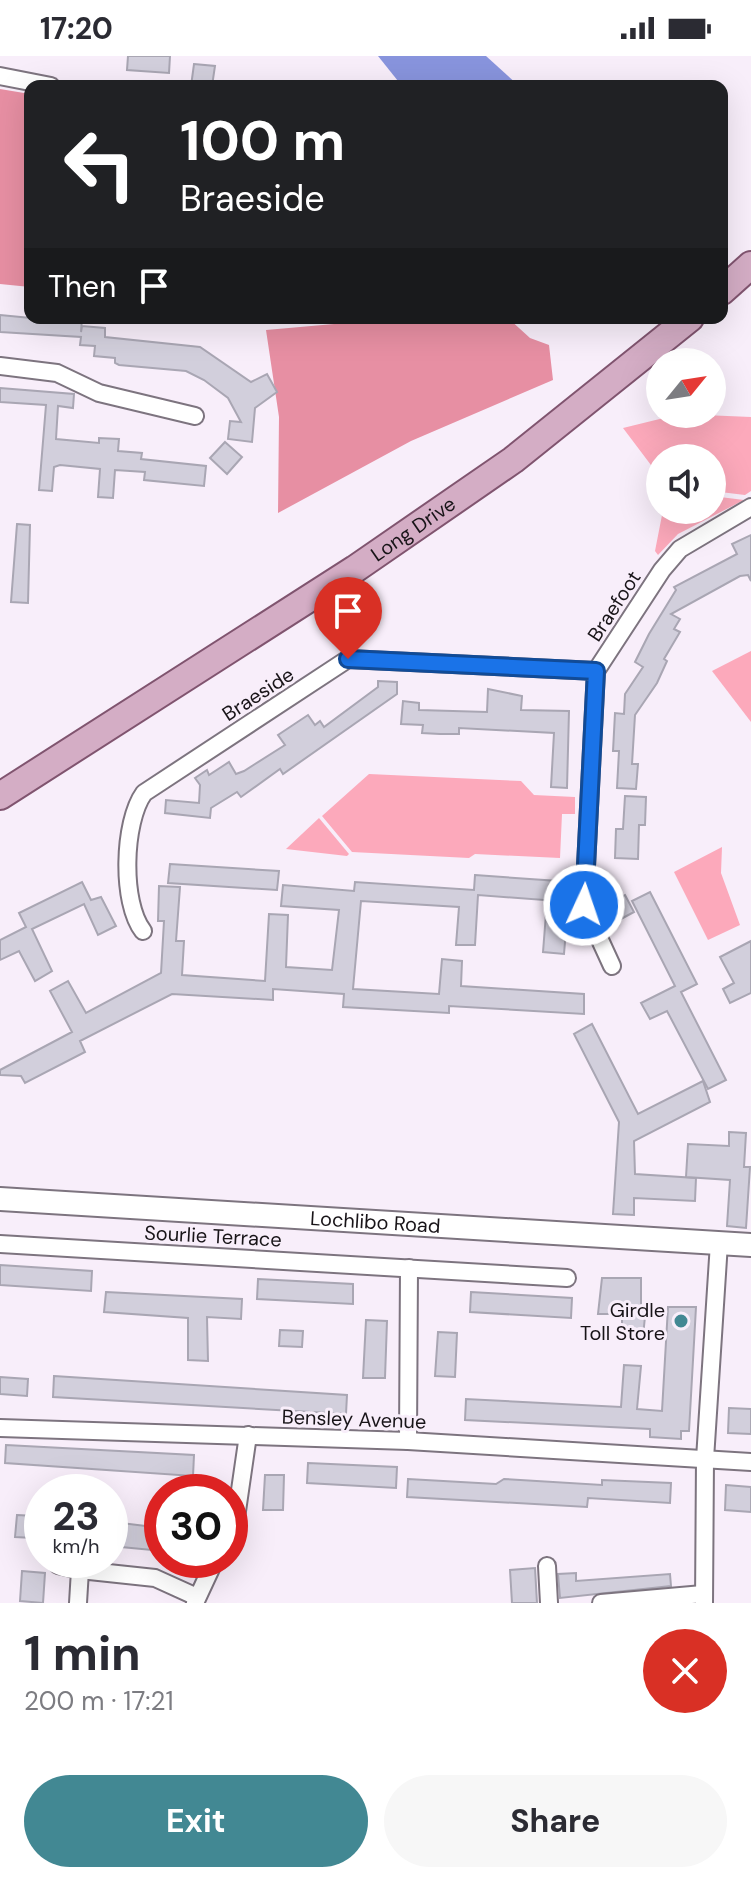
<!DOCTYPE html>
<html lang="en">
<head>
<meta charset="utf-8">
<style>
  :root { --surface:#fff; --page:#f7f7f7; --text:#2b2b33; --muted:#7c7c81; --accent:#428893 }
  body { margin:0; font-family:"DM Sans",sans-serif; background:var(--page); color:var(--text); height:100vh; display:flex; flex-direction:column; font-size:30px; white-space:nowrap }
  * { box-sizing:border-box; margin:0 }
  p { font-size:26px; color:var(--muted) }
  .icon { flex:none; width:44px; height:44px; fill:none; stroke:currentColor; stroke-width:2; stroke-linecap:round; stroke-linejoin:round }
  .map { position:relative; height:1547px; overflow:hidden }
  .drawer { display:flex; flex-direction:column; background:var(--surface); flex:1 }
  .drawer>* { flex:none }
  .hud { position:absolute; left:24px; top:24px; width:704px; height:244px; border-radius:16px; box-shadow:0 8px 32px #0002; background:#202124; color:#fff; overflow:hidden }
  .needle { width:52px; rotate:60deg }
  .tools { position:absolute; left:646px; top:292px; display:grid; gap:16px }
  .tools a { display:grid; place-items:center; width:80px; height:80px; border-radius:50%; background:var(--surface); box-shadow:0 8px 32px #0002; font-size:40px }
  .speed { position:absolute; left:24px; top:1418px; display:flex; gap:16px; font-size:40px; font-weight:700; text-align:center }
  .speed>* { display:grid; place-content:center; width:104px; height:104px; border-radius:50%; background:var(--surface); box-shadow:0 8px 32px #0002; line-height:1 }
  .speed small { font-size:20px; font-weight:400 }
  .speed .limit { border:12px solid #d22; background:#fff; color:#111 }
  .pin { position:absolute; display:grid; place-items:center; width:68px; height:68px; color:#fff; margin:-82px -34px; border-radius:50% 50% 50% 0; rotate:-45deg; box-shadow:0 0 8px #0007 }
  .pin .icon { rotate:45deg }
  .me { position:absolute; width:88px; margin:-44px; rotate:3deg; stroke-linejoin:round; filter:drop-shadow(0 0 6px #0008) }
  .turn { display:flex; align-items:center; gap:28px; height:168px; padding:0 24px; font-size:36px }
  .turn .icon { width:104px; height:104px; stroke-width:2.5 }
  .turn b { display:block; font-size:56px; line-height:68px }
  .then { display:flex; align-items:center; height:76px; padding:0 24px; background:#0003; gap:16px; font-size:30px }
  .round { display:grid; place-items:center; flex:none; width:84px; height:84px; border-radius:42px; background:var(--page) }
  .overview { display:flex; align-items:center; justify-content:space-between; height:136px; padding:0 24px }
  h1 { font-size:48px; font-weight:700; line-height:60px }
  .button { display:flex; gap:16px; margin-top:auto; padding:16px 24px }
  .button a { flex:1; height:92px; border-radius:48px; background:var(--accent); color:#fff; font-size:32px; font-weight:700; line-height:92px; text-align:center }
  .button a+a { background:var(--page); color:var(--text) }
  .status { display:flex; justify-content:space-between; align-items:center; height:56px; padding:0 40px; background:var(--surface); direction:ltr }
  .status svg { height:22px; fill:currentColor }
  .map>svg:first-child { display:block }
  .green { fill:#fca9bb }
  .forest { fill:#e78fa3 }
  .water { fill:#8894dd }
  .building { fill:#d2cfdc; stroke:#a9a6b3; stroke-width:2 }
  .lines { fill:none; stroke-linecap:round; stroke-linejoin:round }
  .street-casing { stroke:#7d747f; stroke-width:20 }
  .secondary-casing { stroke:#7d747f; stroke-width:26 }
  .primary-casing { stroke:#80546f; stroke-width:30 }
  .street { stroke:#fff; stroke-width:16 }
  .secondary { stroke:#fff; stroke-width:22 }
  .primary { stroke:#d4adc5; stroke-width:26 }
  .route-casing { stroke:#114b97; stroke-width:20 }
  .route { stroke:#1a73e8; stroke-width:14 }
  .poi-dot { fill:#428893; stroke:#f8eefa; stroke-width:3 }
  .labels { text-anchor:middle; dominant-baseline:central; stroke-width:6; stroke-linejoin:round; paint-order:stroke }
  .street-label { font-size:20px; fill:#181418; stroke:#f8eefa }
  .poi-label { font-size:20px; fill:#181418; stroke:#f8eefa; text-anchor:end }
</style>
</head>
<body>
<div class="status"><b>17:20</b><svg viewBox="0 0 49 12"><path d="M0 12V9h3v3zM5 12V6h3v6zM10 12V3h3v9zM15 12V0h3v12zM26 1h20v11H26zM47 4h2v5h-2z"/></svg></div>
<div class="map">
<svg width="751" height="1547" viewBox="0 0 751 1547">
  <rect width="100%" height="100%" fill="#f8eefa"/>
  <!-- green -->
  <g class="green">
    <polygon points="680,358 751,361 751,435 745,439 712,435 712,402 660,402 660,421 623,372"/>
    <polygon points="712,440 744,444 678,478 658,499 655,495 663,454 712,454"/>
    <polygon points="751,595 751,666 712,615"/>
    <polygon points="369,718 521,725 534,739 575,741 575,758 562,758 560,802 475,798 469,802 352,796 322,760"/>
    <polygon points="319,762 349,798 347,800 286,793"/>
    <polygon points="722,791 721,817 740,869 708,884 674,816"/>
  </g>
  <!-- forest -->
  <g class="forest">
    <polygon points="0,33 30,38 30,231 0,228"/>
    <polygon points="341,262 508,262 530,282 549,289 553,324 411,385 278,457 279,361 266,274 334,268"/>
  </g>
  <!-- water -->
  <polygon class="water" points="378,0 486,0 519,30 402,30"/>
  <!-- building -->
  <g class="building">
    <polygon points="128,0 170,0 169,17 127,14"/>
    <polygon points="194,8 215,10 212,30 191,30"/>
    <polygon points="0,259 62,265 82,262 81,276 82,270 105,272 105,281 200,291 251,326 267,318 277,336 255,352 252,386 228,383 230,365 241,366 228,342 204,324 186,315 119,309 115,307 115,302 94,300 95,290 80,289 81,281 0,276"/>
    <polygon points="0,332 74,338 73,352 58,350 56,383 99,387 99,382 119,383 118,395 142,397 141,403 206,410 204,430 144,424 145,416 115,414 113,442 98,441 100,413 60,409 54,411 52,435 39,434 46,349 0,346"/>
    <polygon points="225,386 242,401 227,418 210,402"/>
    <polygon points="17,468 30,469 28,547 11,546"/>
    <polygon points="751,479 751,525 748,519 740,520 671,558 680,563 674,573 680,576 664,603 667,605 657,627 635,659 632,708 638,708 636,733 617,732 619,695 613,695 615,657 624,658 625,638 643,611 635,606 649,578 676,534 674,531 737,498 732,488"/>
    <polygon points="378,625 397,626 397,638 283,718 280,713 241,741 237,736 211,752 210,762 165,757 166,744 199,747 200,729 195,722 207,714 209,719 229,706 236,718 244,715 285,689 278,679 308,659 315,669 320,665 324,671 378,631"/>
    <polygon points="488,633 522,640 521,654 569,655 567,732 551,731 554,677 459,672 459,678 440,678 422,677 423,669 401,668 403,645 419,647 419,654 487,656"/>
    <polygon points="625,740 646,741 645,769 639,769 638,803 615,802 616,773 623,773"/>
    <polygon points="170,808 279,815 277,834 168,827"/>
    <polygon points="475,819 558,825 557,845 478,839 475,889 456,889 459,851 361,845 353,933 439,938 442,903 462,905 461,930 584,938 584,958 449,950 449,957 343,951 344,938 273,933 273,944 172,938 80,985 85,996 25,1027 21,1020 0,1019 0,1014 72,976 50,935 68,925 86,957 161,917 164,865 158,865 159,830 180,831 176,885 184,885 182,919 265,925 269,858 288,859 286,911 332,914 339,854 281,850 283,829 354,835 355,826 474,834"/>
    <polygon points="82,826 91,844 101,841 116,870 98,879 84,848 32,873 52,915 35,925 19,895 0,904 0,884 26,871 19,857"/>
    <polygon points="650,836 697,928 681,936 726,1024 708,1033 667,955 650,963 641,947 675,930 632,845"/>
    <polygon points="625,839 634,856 606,871 598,853"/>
    <polygon points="547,845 568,849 564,898 543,896"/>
    <polygon points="751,885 751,937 730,947 723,933 734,927 720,901"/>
    <polygon points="592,968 638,1058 703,1025 710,1046 634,1085 635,1118 696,1122 695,1145 634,1142 634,1159 613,1158 619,1066 574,978"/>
    <polygon points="729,1076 746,1077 744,1111 750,1111 746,1172 727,1170 730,1124 686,1121 688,1088 729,1090"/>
    <polygon points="0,1209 92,1215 91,1235 0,1229"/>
    <polygon points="602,1222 641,1222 641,1251 646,1251 643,1280 622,1279 622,1258 598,1258"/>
    <polygon points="258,1223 353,1228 353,1248 257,1243"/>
    <polygon points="106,1236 242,1243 241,1263 207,1261 208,1305 188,1304 188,1262 104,1256"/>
    <polygon points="471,1236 572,1242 571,1262 470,1256"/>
    <polygon points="668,1251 696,1251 689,1375 681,1375 681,1383 650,1381 650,1373 465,1364 466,1343 621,1351 624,1309 641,1310 637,1353 662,1355"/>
    <polygon points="366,1264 387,1265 385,1322 363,1322"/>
    <polygon points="280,1274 303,1275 302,1291 279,1290"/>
    <polygon points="438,1276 457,1277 455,1321 435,1320"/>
    <polygon points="54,1320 347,1339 346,1358 53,1341"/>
    <polygon points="0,1321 28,1323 27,1340 0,1338"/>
    <polygon points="729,1352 751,1353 751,1378 728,1377"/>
    <polygon points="6,1389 194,1399 193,1420 5,1407"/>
    <polygon points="308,1407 397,1411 396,1432 307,1427"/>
    <polygon points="265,1419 284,1419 283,1454 263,1454"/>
    <polygon points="408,1423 496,1428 504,1423 602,1429 602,1424 671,1427 670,1447 588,1442 587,1451 407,1441"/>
    <polygon points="726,1429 751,1431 751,1456 725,1454"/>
    <polygon points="17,1459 35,1460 33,1482 15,1481"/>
    <polygon points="113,1466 162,1472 162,1495 111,1490"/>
    <polygon points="535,1512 537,1547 512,1547 510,1514"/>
    <polygon points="22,1515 45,1517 43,1547 20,1545"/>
    <polygon points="576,1517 576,1525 670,1518 671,1530 560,1542 558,1518"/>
  </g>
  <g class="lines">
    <defs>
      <g id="street">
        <polyline points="0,20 51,30"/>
        <polyline points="0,310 57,317 99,337 195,360"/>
        <path d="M 143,875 C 121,847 123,766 144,737 L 348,603 L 596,615"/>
        <polyline points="612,910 584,849 596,615 662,514 680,493 751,451"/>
        <polyline points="0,1188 567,1222"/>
        <polyline points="0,1372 408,1385 751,1406"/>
        <polyline points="408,1385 409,1212"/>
        <polyline points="230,1474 236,1462 248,1379"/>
        <polyline points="58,1509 80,1514"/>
        <polyline points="547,1510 549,1547"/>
        <polyline points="78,1547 80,1514 155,1522 197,1541"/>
        <polyline points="195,1547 215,1504"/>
        <polyline points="601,1547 703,1538"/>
        <polyline points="704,1547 705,1403 719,1187"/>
      </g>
      <g id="secondary">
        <path id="s1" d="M 0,1143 L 751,1189"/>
      </g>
      <g id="primary">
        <polyline points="722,235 751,209"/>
        <path id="s2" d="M 0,740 L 355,513 L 513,404 L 690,262"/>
      </g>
    </defs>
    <!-- street casing -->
    <use href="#street" class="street-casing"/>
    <!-- secondary casing -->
    <use href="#secondary" class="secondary-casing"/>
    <!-- primary casing -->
    <use href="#primary" class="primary-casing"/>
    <!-- street -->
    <use href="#street" class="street"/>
    <!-- secondary -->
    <use href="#secondary" class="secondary"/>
    <!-- primary -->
    <use href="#primary" class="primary"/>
  </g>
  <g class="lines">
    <defs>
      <polyline id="route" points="348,603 596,615 584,849"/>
    </defs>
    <!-- route casing -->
    <use href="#route" class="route-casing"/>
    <!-- route -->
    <use href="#route" class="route"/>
  </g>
  <!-- markers -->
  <circle class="poi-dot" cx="681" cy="1265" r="8"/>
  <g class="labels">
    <!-- street labels -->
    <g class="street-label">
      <text stroke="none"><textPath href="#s2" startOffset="492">Long Drive</textPath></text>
      <text transform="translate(614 550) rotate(-57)">Braefoot</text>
      <text transform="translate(258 638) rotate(-33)">Braeside</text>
      <text stroke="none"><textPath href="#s1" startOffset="376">Lochlibo Road</textPath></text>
      <text transform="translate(213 1180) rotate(3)">Sourlie Terrace</text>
      <text transform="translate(354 1363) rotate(2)">Bensley Avenue</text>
    </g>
    <!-- poi labels -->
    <g class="poi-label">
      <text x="665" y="1254">Girdle<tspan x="665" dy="23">Toll Store</tspan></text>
    </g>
  </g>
</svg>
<div class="tools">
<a><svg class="needle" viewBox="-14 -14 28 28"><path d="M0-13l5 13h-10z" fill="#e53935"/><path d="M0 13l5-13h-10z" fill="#7c7c81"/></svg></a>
<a><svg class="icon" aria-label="sound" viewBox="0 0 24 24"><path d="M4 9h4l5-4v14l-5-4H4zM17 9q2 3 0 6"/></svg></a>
</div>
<div class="speed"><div>23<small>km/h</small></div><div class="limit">30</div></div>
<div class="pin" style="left:348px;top:603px;background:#d93025"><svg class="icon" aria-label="arrive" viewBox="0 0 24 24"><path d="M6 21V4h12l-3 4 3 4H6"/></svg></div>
<svg class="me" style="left:584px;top:849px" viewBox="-20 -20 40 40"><circle r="17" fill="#1a73e8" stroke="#fff" stroke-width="3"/><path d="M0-11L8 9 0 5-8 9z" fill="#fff"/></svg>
<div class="hud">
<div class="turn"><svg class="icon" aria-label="left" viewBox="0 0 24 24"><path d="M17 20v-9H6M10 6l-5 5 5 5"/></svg><div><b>100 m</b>Braeside</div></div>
<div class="then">Then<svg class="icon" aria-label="arrive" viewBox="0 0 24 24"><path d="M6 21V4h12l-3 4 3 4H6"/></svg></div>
</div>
</div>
<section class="drawer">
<div class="overview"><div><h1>1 min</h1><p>200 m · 17:21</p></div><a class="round" style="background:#d93025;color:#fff"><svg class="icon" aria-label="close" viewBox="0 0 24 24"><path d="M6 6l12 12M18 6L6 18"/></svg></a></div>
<div class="button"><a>Exit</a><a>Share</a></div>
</section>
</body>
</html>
